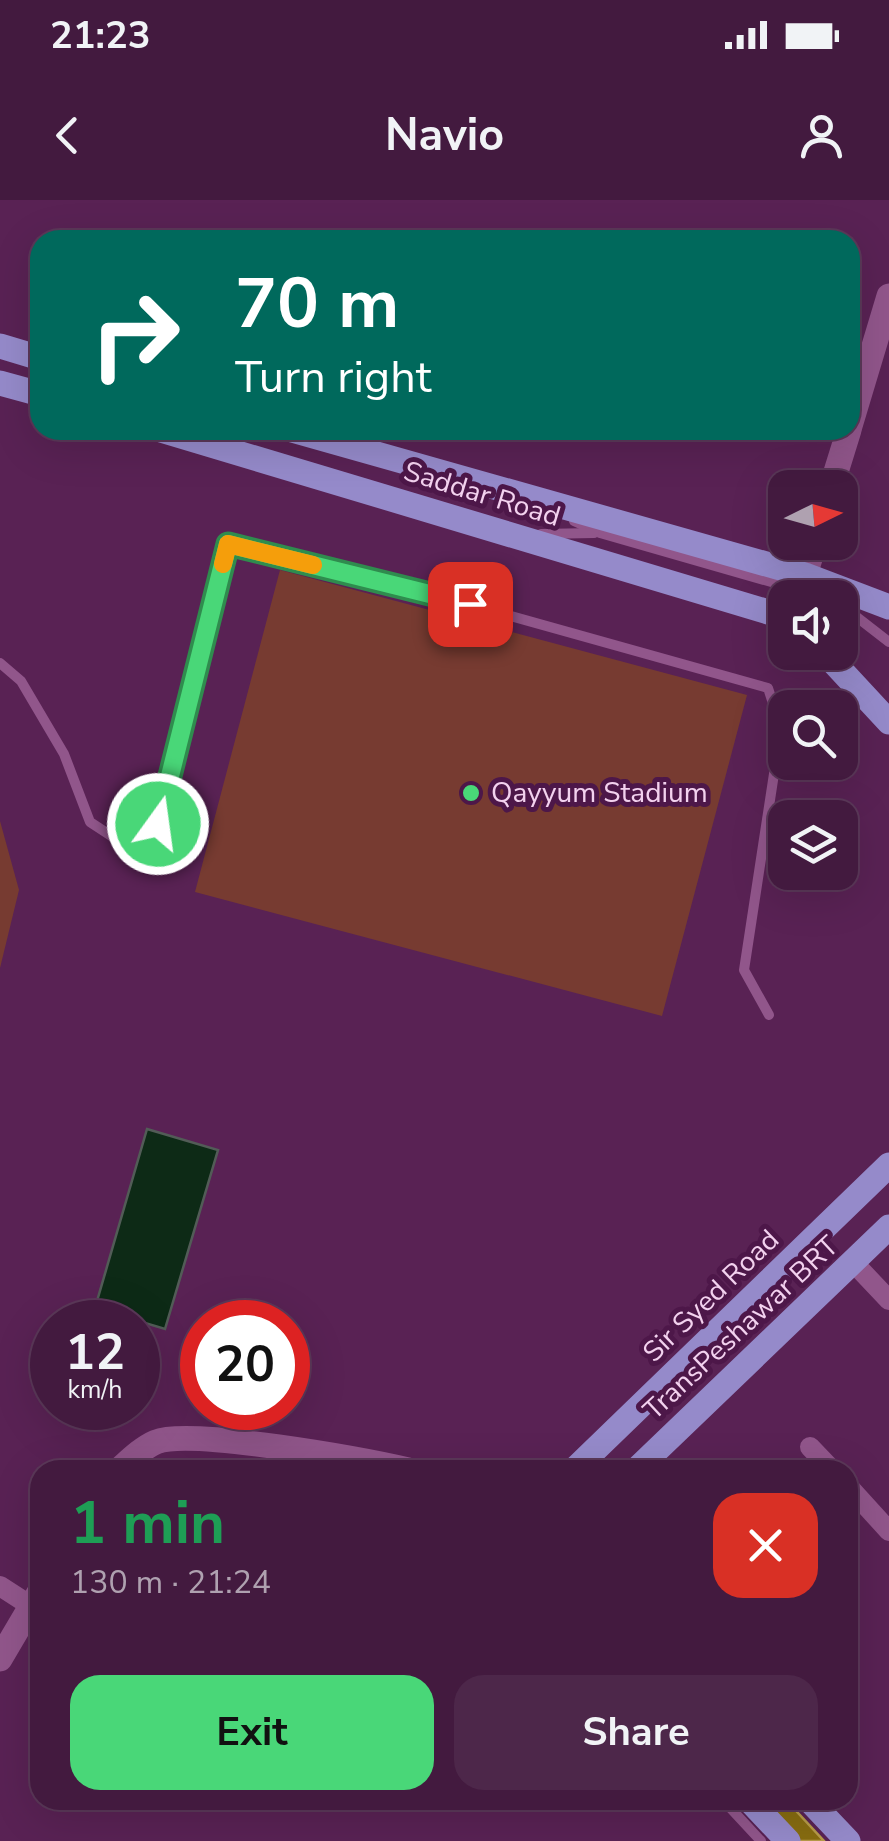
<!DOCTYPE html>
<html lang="en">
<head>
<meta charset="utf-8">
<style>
  :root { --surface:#431a3f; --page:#4d274a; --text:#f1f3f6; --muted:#afa1b0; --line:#5b3859; --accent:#49d778 }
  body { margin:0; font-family:"Nunito Sans",sans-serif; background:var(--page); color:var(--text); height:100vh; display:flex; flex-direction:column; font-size:38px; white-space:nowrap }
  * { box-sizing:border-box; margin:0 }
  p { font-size:32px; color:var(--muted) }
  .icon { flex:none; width:55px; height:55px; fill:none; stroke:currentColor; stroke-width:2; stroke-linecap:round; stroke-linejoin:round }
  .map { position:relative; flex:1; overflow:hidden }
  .sheet { position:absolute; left:30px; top:1260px; width:828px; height:350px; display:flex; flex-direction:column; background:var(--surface); border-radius:30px; box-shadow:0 10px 40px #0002,0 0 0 2px var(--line) }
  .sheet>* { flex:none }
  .hud { position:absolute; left:30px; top:30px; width:830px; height:210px; border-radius:30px; box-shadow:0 10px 40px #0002,0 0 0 2px var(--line); background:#00695c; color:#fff; overflow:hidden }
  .needle { width:65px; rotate:85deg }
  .buttons { position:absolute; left:768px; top:270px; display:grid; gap:20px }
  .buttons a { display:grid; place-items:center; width:90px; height:90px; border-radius:20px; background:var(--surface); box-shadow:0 10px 40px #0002,0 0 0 2px var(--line); font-size:50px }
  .speed { position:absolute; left:30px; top:1100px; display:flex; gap:20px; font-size:50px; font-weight:700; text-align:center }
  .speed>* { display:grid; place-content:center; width:130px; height:130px; border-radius:50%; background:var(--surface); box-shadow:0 10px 40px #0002,0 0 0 2px var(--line); line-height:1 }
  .speed small { font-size:25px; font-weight:400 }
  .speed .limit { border:15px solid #d22; background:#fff; color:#111 }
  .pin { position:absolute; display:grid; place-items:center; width:85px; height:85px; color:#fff; margin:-42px; border-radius:20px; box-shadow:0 5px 15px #0006 }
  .me { position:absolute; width:110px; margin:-55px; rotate:14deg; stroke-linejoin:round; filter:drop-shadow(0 0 8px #0008) }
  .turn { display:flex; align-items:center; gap:35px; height:210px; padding:0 40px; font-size:45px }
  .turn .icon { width:130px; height:130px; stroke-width:2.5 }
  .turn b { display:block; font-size:70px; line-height:85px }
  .round { display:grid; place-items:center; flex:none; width:105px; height:105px; border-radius:30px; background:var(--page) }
  .overview { display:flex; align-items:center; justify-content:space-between; height:170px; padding:0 40px }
  h1 { font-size:60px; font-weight:700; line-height:75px; color:#1e9e55 }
  .primary-button { display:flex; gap:20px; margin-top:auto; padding:20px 40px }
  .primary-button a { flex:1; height:115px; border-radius:30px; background:var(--accent); color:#111; font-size:40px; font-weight:700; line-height:115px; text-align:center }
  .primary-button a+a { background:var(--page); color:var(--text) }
  .status { display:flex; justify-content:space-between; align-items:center; height:70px; padding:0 50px; background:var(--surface); direction:ltr }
  .status svg { height:28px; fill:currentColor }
  header { display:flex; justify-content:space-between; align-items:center; height:130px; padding:0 40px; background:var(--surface); font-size:45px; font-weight:700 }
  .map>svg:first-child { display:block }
  .green { fill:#773b31 }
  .water { fill:#0d2a16; stroke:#525c57; stroke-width:2.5 }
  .building { fill:#876c10; stroke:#b79b49; stroke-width:2.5 }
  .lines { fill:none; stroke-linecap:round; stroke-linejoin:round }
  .lane { stroke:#91568b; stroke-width:10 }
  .street { stroke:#91568b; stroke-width:20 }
  .secondary { stroke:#91568b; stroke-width:25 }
  .primary { stroke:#958aca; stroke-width:25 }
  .route-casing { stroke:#2f8c4e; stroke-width:25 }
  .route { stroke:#49d778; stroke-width:18 }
  .slow { stroke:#f59e0b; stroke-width:18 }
  .poi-dot { fill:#49d778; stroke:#4d1749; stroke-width:4 }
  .labels { text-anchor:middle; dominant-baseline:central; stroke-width:10; stroke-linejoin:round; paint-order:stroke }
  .street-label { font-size:28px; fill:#f3d2ef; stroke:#4d1749 }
  .poi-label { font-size:28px; fill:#f3d2ef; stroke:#4d1749; text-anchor:start }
</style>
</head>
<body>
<div class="status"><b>21:23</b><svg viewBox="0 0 49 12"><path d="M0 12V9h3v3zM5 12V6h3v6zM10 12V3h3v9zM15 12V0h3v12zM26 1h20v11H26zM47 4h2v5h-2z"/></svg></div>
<header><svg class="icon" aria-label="back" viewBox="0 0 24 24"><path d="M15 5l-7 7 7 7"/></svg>Navio<svg class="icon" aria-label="person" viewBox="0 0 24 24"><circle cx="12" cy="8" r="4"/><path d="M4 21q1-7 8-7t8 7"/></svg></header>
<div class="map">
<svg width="889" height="1641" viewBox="0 0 889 1641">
  <rect width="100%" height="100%" fill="#592254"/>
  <!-- green -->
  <g class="green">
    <polygon points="280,370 747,495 662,816 195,692"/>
    <polygon points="0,621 19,690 0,768"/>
  </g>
  <!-- water -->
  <polygon class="water" points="147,929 218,950 165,1129 95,1108"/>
  <!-- building -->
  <polygon class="building" points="737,1600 786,1600 824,1641 776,1641"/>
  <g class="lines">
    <!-- lane -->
    <g class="lane">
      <polyline points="574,321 600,333 827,398"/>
      <polyline points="541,334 594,333"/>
      <polyline points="840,404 889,442"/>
      <polyline points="0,463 21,481 64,554 90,622 119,641 158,624 228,344 432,394 768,488 781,528 744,770 769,815"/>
      <polyline points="723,1600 761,1641"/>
    </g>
    <!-- street -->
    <g class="street">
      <polyline points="852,1061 889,1100"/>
      <polyline points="810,1247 832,1270"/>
      <polyline points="848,1286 889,1331"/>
      <polyline points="0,1386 31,1406"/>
    </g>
    <!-- secondary -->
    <g class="secondary">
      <polyline points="850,226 889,96"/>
      <polyline points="831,288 849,230"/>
      <polyline points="805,375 815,342"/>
      <path d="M 119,1270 C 130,1260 142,1248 156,1242 C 191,1228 364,1260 408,1270"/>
      <polyline points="0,1459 40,1391"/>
    </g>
    <!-- primary -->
    <g class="primary">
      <polyline points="0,146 40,158"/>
      <polyline points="0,183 40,194"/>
      <polyline points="161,230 785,417"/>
      <polyline points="292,230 805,375 889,407"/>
      <polyline points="824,452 889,522"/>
      <polyline points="574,1270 889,965"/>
      <polyline points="636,1270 889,1027"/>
      <polyline points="749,1600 788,1641"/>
      <polyline points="809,1600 848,1641"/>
    </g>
  </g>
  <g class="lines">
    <defs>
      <polyline id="route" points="158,624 228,344 470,404"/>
    </defs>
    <!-- route casing -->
    <use href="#route" class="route-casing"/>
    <!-- route -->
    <use href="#route" class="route"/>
    <!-- slow -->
    <polyline class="slow" points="223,364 228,344 313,365"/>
  </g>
  <!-- markers -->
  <circle class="poi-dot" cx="471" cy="593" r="10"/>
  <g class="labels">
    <!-- street labels -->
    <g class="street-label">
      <text transform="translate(482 294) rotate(17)">Saddar Road</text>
      <text transform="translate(711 1096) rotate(-44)">Sir Syed Road</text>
      <text transform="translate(741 1128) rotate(-43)">TransPeshawar BRT</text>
    </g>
    <!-- poi labels -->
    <g class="poi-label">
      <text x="491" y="593">Qayyum Stadium</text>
    </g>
  </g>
</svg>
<div class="buttons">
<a><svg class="needle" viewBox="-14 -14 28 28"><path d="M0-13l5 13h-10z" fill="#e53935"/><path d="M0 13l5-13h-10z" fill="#afa1b0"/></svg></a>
<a><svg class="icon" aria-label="sound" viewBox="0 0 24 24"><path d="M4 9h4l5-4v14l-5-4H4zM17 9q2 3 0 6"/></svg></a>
<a><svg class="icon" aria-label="search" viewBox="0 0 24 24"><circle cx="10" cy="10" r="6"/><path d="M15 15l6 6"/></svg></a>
<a><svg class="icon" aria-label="layers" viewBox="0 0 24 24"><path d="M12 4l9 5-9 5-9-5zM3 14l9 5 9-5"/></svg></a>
</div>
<div class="speed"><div>12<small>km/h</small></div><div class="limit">20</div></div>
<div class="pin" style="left:470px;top:404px;background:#d93025"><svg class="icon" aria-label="arrive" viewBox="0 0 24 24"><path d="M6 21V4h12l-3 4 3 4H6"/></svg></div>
<svg class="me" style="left:158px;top:624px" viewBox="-20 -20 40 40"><circle r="17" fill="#49d778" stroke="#fff" stroke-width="3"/><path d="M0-11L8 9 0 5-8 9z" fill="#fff"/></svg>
<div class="hud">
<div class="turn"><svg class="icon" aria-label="right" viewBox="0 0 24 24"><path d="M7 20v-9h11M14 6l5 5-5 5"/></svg><div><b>70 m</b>Turn right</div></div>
</div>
<section class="sheet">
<div class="overview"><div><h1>1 min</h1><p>130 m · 21:24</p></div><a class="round" style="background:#d93025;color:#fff"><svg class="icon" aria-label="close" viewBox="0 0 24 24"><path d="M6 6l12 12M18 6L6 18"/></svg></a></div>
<div class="primary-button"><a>Exit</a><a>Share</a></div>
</section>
</div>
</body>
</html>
